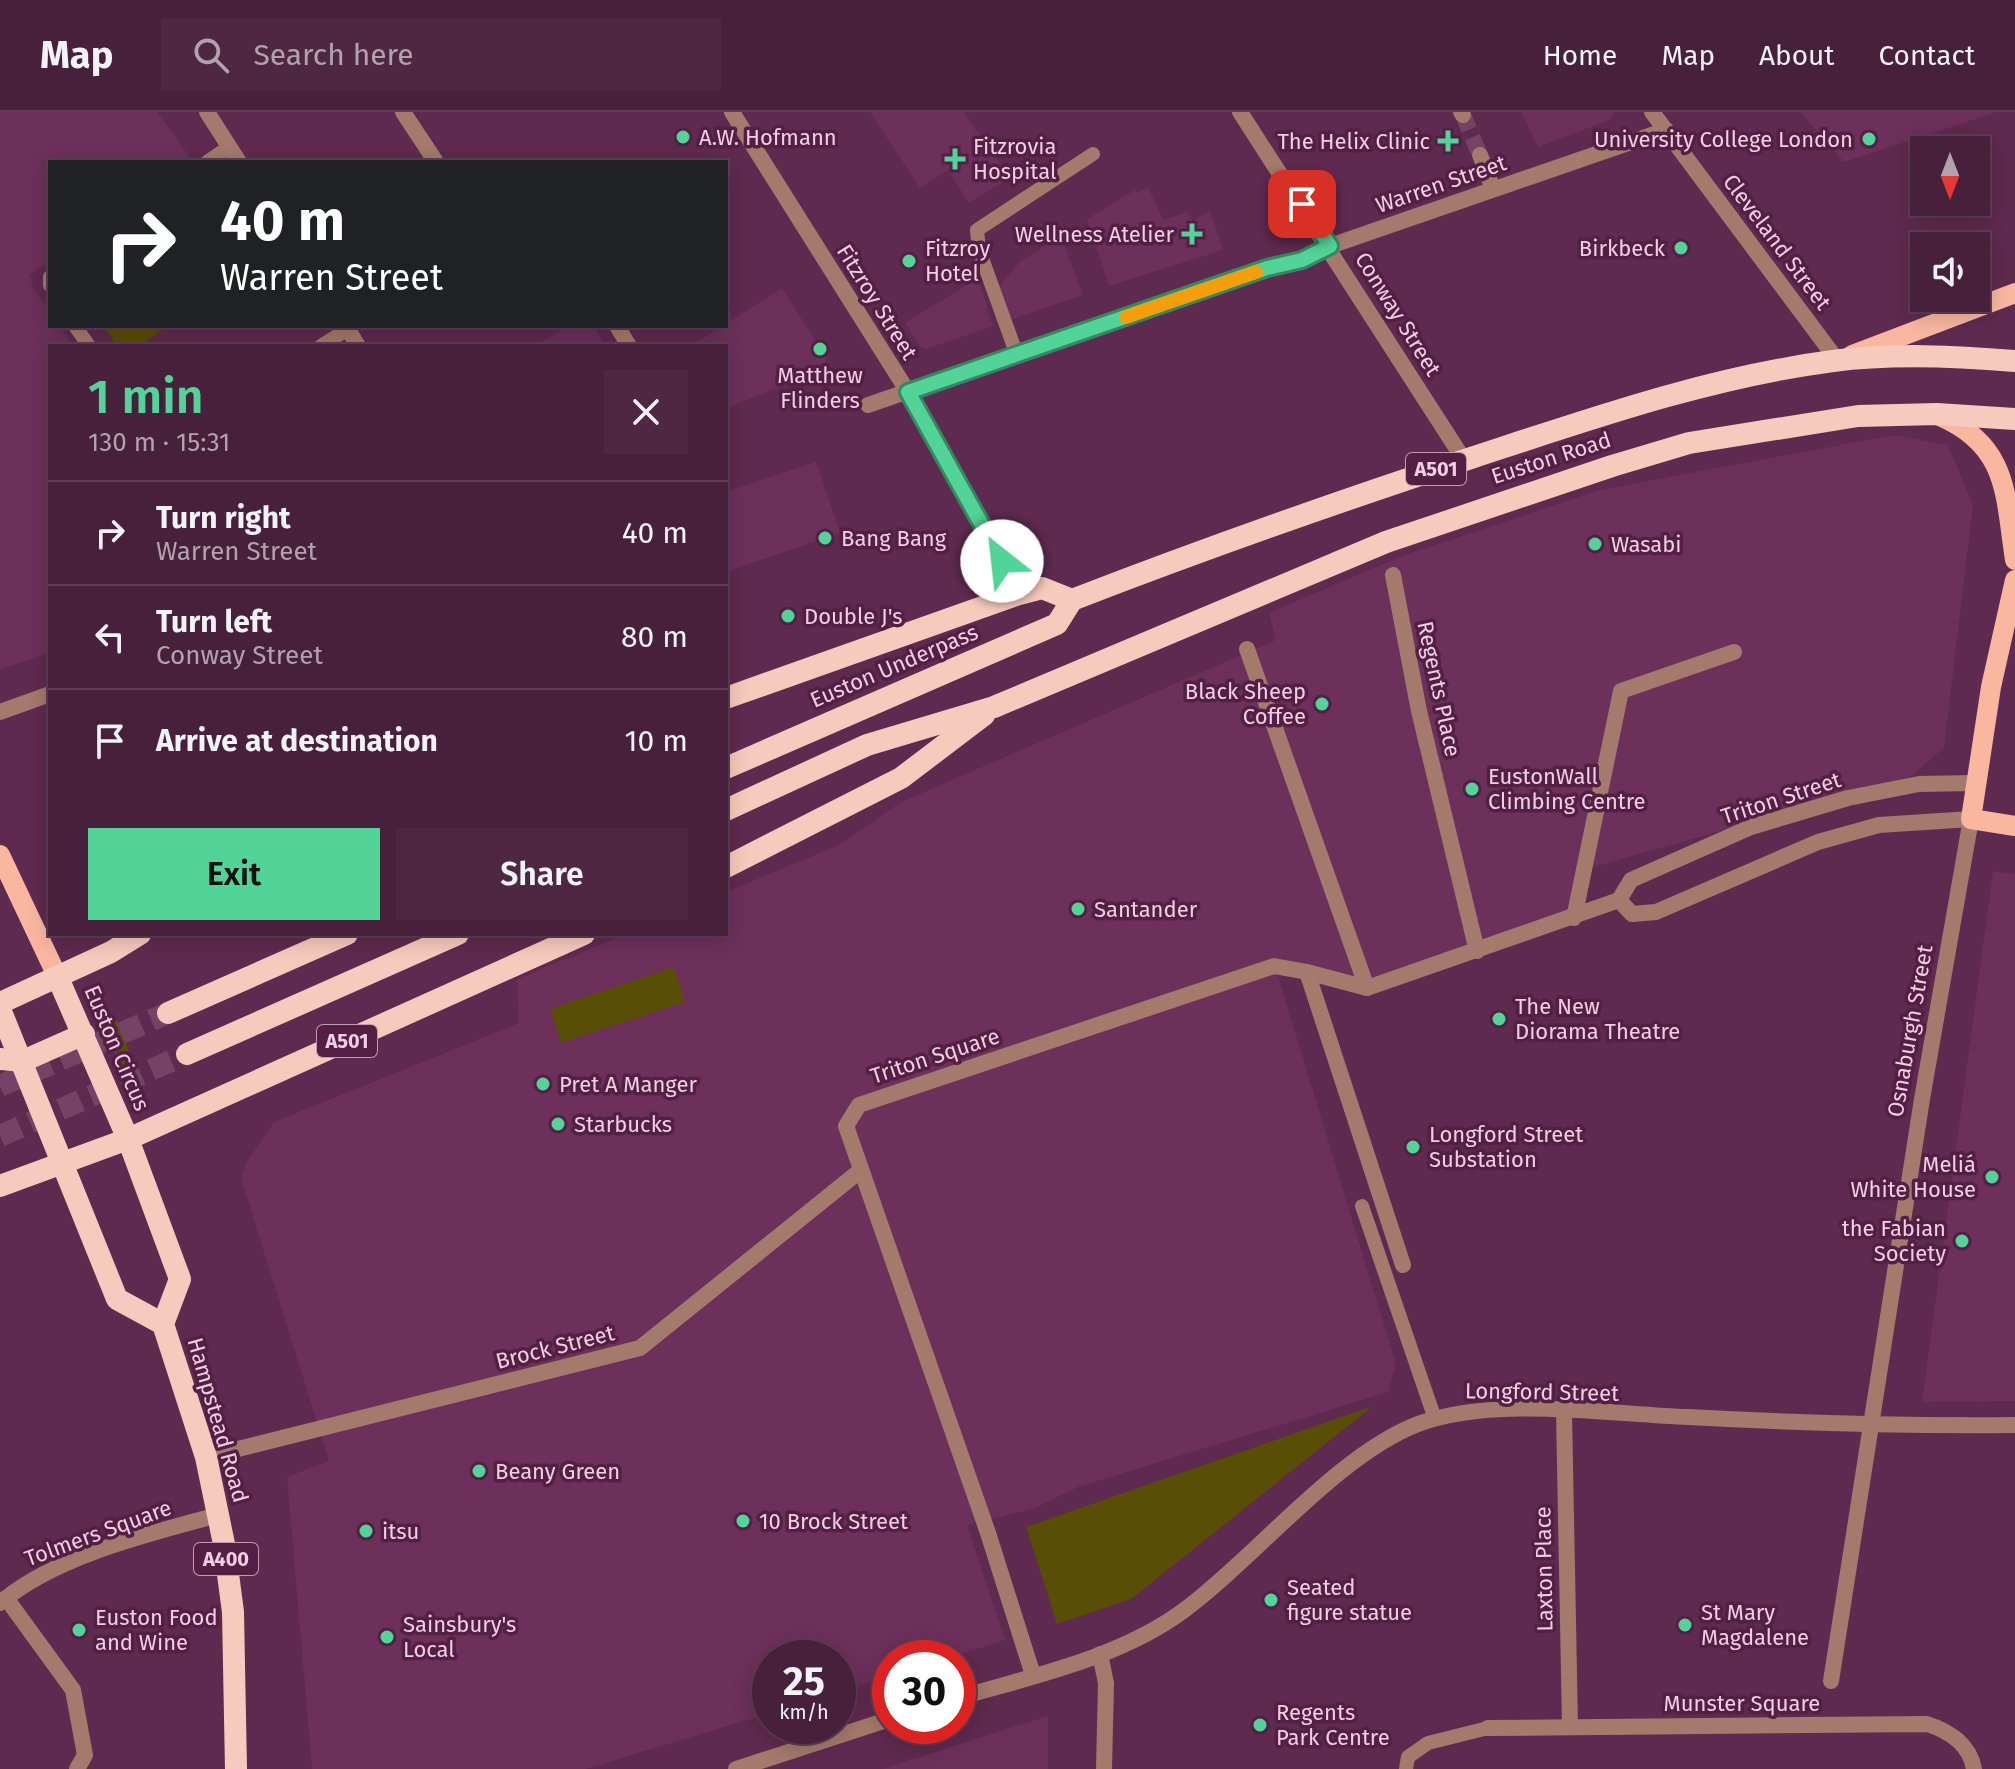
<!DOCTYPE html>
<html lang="en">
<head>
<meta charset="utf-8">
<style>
  :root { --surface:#47203b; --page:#4e2842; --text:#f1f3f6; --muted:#b0a3af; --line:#5f3e55; --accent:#52d397 }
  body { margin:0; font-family:"Fira Sans",sans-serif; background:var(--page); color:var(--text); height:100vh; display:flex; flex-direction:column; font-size:30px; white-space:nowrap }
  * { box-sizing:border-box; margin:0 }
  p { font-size:26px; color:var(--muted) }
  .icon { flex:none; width:44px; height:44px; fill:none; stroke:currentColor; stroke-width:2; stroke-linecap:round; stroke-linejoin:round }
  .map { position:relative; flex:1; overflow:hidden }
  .panel { position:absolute; left:48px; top:232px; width:680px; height:592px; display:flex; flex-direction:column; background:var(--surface); border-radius:0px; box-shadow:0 4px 20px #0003,0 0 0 2px var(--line) }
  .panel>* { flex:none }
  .guide { position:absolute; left:48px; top:48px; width:680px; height:168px; border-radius:0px; box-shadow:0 4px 20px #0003,0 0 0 2px var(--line); background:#202124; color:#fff; overflow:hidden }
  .needle { width:52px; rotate:180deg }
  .fabs { position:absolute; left:1910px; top:24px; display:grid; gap:16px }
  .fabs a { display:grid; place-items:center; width:80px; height:80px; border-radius:0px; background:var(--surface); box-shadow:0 4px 20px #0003,0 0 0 2px var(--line); font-size:40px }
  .speed { position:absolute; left:752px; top:1528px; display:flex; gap:16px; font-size:40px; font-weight:700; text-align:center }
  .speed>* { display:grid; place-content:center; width:104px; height:104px; border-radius:50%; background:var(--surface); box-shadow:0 4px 20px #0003,0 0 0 2px var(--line); line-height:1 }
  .speed small { font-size:20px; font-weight:400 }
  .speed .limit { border:12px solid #d22; background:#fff; color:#111 }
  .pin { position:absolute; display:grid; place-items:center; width:68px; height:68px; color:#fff; margin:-34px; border-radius:16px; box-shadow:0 4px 12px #0006 }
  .me { position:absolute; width:88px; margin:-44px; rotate:331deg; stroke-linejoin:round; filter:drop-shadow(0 0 6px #0008) }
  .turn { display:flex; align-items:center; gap:28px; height:168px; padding:0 40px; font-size:36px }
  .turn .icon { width:104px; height:104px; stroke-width:2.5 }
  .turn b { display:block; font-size:56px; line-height:68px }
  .round { display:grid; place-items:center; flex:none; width:84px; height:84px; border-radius:0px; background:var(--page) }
  .head { display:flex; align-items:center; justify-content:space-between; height:136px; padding:0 40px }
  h1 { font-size:48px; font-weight:600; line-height:60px; color:var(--accent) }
  .primary-button { display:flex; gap:16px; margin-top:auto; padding:16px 40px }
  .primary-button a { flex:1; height:92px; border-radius:0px; background:var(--accent); color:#111; font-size:32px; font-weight:600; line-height:92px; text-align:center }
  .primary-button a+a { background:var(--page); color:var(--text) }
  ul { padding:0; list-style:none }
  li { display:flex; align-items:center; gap:24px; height:104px; padding:0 40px; border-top:2px solid var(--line) }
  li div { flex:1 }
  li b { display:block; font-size:30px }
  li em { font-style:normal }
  header { display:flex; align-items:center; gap:48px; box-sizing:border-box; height:112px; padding:0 40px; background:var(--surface); border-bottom:2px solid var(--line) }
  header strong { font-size:38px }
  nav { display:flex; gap:44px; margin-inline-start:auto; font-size:28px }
  .search { width:560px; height:72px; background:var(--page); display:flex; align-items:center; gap:20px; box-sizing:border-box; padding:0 28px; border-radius:0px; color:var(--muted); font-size:30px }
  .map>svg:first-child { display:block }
  .built { fill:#6c305a }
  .green { fill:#584e06 }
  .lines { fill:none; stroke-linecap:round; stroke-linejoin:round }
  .minor-tunnel { stroke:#754365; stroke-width:16; stroke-dasharray:16 8; stroke-linecap:butt }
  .trunk-tunnel { stroke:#754365; stroke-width:22; stroke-dasharray:22 11; stroke-linecap:butt }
  .service { stroke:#a37a6c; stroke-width:14 }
  .pedestrian { stroke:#a37a6c; stroke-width:16 }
  .minor { stroke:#a37a6c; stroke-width:16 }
  .primary { stroke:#f9b7a0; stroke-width:20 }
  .trunk { stroke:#f6cabc; stroke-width:22 }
  .route-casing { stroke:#358962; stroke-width:20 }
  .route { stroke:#52d397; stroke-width:14 }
  .slow { stroke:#f59e0b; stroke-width:14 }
  .poi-dot { fill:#52d397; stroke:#532044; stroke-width:3 }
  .labels { text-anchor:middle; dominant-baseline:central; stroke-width:7; stroke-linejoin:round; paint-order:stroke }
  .shield { fill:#532044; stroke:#c19ab4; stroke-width:2 }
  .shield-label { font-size:20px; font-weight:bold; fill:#f0cfe4 }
  .poi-label { font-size:22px; fill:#f0cfe4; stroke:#532044; text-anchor:start }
  .street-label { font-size:22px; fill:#f0cfe4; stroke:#532044 }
</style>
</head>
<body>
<header>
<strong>Map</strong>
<div class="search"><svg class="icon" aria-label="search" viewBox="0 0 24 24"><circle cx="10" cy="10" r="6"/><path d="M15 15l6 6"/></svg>Search here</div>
<nav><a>Home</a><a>Map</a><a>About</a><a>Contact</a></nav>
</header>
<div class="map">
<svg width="2015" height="1657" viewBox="0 0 2015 1657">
  <rect width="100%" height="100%" fill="#5f2a4f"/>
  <!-- built -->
  <g class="built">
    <polygon points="0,0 157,0 190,45 183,50 50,50 50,148 30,163 33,177 50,201 50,214 59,214 73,234 50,234 50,540 0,558"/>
    <polygon points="870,0 964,0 1010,66 969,91 948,58 920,76"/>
    <polygon points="1521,0 1614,0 1609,8 1538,35"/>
    <polygon points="1800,0 1997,0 1844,50"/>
    <polygon points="1148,75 1163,108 1187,100 1193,109 1210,99 1223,138 1109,174 1087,107 1135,78 1137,81"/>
    <polygon points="1061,124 1083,183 1010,208 999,174 1020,150"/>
    <polygon points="978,166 993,214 926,237 921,235 905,211"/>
    <polygon points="782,176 825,244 828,257 726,296 726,234 691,234"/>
    <polygon points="569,214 593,214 605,234 535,234"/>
    <polygon points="1894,323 1948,333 1973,393 1944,636 1910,665 1583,758 1574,806 1367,876 1275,854 1396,1252 1388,1280 1078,1375 1035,1396 967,1413 1005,1528 948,1546 890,1546 890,1564 838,1580 838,1546 770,1546 770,1601 586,1657 312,1657 287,1365 329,1349 241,1066 246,1051 274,1010 519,911 517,867 626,822 726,822 726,780 839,733 901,690 1276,528 1269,501 1402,444 1600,378"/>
    <polygon points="816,350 840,421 726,460 726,380"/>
    <polygon points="1993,759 2015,762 2015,1289 1922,1290"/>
    <polygon points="1048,1604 1048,1657 877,1657 882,1657"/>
  </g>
  <!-- green -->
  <g class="green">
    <polygon points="103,214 168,214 139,234 117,234"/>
    <polygon points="674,855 685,890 561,931 550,897"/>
    <polygon points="117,908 140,966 128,972 103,913"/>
    <polygon points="1373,1294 1131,1487 1057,1512 1026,1415"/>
  </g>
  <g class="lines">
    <!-- minor-tunnel -->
    <polyline class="minor-tunnel" points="1463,3 1480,43"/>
    <!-- trunk-tunnel -->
    <g class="trunk-tunnel">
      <polyline points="0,974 168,901"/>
      <polyline points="0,1024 187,942"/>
    </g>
    <!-- service -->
    <g class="service">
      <polyline points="207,50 229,35"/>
      <polyline points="50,165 50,173"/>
      <polyline points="75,214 89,234"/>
      <polyline points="321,234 348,217"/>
      <polyline points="1017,243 979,138 977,118 1093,42"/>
      <polyline points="1362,1094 1435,1307"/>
      <polyline points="1406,1657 1408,1645 1428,1631 1488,1616"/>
    </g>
    <!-- pedestrian -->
    <g class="pedestrian">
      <polyline points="1393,463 1419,599 1477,839"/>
      <polyline points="1247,537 1367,876"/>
      <polyline points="1971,707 1879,713 1818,730 1656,800 1632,802 1619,788 1631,768 1751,715 1848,686 1919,672 1974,671"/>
      <polyline points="1574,806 1621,579 1734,540"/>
      <polyline points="1307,860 1367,876 1619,788"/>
      <polyline points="206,1345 640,1236 861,1058"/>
      <polyline points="6,1486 73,1578 85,1643 77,1657"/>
      <path d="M 0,1491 C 55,1444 148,1422 218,1403"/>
      <polyline points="1033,1563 988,1421 846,1014 859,993 1274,854 1307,860 1403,1153"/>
    </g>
    <!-- minor -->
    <g class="minor">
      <polyline points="207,0 239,50"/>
      <polyline points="403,0 436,50"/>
      <polyline points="732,0 908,280 1019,482"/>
      <polyline points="1240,0 1464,348"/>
      <polyline points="1461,0 1463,3"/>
      <polyline points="1652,0 1837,248"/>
      <polyline points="1480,43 1493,77"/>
      <polyline points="346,214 358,234"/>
      <polyline points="617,214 629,234"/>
      <polyline points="868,293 1267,156 1302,148 1330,134 1666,18"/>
      <polyline points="0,600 50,582"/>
      <polyline points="1564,1300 1570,1614"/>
      <polyline points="1100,1542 1106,1571 1104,1657"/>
      <polyline points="1831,1569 1922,987 1971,707"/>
      <path d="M 958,1586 C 1033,1564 1119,1546 1183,1499 C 1255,1446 1337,1343 1418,1312 C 1494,1284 1607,1302 1688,1305 C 1797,1311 1906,1314 2015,1313"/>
      <path d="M 1488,1616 L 1927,1612 C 1949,1619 1970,1633 1974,1657"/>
      <polyline points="736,1657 890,1607"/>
    </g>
    <!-- primary -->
    <g class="primary">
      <polyline points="1852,243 2015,181"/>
      <path d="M 1940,304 C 2009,334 2005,383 2015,448"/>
      <polyline points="2015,468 1991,575 1971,707 2015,714"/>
      <polyline points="0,743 58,866"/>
    </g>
    <!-- trunk -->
    <g class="trunk">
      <path d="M 1072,488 C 1204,437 1337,390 1471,346 C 1590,307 1710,265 1833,249 C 1893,241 1956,244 2015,249"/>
      <polyline points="726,586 1019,482 1042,476 1072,488"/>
      <polyline points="726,656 1057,512 1072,488"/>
      <polyline points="726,698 867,633 994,595 1386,430 1612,354 1689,331 1858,304 1937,302 2015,307"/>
      <polyline points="726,755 901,666 984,603"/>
      <polyline points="58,866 128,1027 180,1167 163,1212 206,1345 224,1432 233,1500 236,1657"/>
      <polyline points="0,891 111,840 140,822"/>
      <polyline points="0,897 117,1187 163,1212"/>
      <polyline points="168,901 347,822"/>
      <polyline points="187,942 458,822"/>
      <polyline points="0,947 23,949 84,922"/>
      <polyline points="0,1074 128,1027 584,822"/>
    </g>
  </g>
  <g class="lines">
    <defs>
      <polyline id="route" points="1002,449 908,280 1267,156 1302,148 1330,134 1302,92"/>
    </defs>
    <!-- route casing -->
    <use href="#route" class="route-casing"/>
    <!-- route -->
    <use href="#route" class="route"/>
    <!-- slow -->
    <polyline class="slow" points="1126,205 1256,160"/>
  </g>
  <!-- markers -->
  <g class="poi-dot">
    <circle cx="683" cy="25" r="8"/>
    <circle cx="1869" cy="27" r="8"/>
    <path d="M1444 17h8v8h8v8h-8v8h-8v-8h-8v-8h8z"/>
    <path d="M951 35h8v8h8v8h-8v8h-8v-8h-8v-8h8z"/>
    <path d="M1188 110h8v8h8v8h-8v8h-8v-8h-8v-8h8z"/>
    <circle cx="1681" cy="136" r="8"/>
    <circle cx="909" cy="149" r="8"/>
    <circle cx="820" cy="237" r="8"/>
    <circle cx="825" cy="426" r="8"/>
    <circle cx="1595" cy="432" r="8"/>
    <circle cx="788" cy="504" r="8"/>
    <circle cx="1322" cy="592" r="8"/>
    <circle cx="1472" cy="677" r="8"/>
    <circle cx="1078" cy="797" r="8"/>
    <circle cx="1499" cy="907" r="8"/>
    <circle cx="543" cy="972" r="8"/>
    <circle cx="558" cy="1012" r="8"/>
    <circle cx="1413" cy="1035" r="8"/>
    <circle cx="1992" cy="1065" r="8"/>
    <circle cx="1962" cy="1129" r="8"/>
    <circle cx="479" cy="1359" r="8"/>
    <circle cx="743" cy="1409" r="8"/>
    <circle cx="366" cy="1419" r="8"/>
    <circle cx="1271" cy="1488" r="8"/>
    <circle cx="1685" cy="1513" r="8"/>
    <circle cx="79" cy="1518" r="8"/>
    <circle cx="387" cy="1525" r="8"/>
    <circle cx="1260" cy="1613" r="8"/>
  </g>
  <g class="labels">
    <!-- shield labels -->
    <g class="shield">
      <rect x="1406" y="341" width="60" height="32" rx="6"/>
      <rect x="317" y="913" width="60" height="32" rx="6"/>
      <rect x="194" y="1431" width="64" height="32" rx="6"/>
    </g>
    <g class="shield-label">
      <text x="1436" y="357">A501</text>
      <text x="347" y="929">A501</text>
      <text x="226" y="1447">A400</text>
    </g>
    <!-- poi labels -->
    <g class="poi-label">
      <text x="699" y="25">A.W. Hofmann</text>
      <text x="1853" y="27" text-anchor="end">University College London</text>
      <text x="1430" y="29" text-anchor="end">The Helix Clinic</text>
      <text x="973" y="34">Fitzrovia<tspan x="973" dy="25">Hospital</tspan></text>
      <text x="1174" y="122" text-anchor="end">Wellness Atelier</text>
      <text x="925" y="136">Fitzroy<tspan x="925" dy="25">Hotel</tspan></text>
      <text x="1665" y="136" text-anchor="end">Birkbeck</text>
      <text x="820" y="263" text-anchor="middle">Matthew<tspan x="820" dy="25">Flinders</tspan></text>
      <text x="841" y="426">Bang Bang</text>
      <text x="1611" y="432">Wasabi</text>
      <text x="804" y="504">Double J's</text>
      <text x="1306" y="579" text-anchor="end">Black Sheep<tspan x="1306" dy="25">Coffee</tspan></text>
      <text x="1488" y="664">EustonWall<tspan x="1488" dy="25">Climbing Centre</tspan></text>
      <text x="1094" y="797">Santander</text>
      <text x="1515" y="894">The New<tspan x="1515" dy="25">Diorama Theatre</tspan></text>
      <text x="559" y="972">Pret A Manger</text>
      <text x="574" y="1012">Starbucks</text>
      <text x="1429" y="1022">Longford Street<tspan x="1429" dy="25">Substation</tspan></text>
      <text x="1976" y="1052" text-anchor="end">Meliá<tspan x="1976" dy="25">White House</tspan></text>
      <text x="1946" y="1116" text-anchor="end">the Fabian<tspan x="1946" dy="25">Society</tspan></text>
      <text x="495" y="1359">Beany Green</text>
      <text x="759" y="1409">10 Brock Street</text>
      <text x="382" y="1419">itsu</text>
      <text x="1287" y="1475">Seated<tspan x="1287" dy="25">figure statue</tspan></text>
      <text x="1701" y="1500">St Mary<tspan x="1701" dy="25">Magdalene</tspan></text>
      <text x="95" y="1505">Euston Food<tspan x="95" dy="25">and Wine</tspan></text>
      <text x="403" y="1512">Sainsbury's<tspan x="403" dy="25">Local</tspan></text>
      <text x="1276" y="1600">Regents<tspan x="1276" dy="25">Park Centre</tspan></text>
    </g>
    <!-- street labels -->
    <g class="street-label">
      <text transform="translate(1441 72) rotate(-19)">Warren Street</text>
      <text transform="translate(1777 130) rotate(53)">Cleveland Street</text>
      <text transform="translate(877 190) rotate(58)">Fitzroy Street</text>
      <text transform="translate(1398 202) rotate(58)">Conway Street</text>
      <text transform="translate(1551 346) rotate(-18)">Euston Road</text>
      <text transform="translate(894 554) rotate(-23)">Euston Underpass</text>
      <text transform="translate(1439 577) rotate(78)">Regents Place</text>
      <text transform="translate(1781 686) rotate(-18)">Triton Street</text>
      <text transform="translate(1910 919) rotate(-80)">Osnaburgh Street</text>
      <text transform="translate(117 936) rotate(67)">Euston Circus</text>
      <text transform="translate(935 944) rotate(-18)">Triton Square</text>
      <text transform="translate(555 1235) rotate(-14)">Brock Street</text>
      <text transform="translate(1542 1280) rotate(1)">Longford Street</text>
      <text transform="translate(218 1308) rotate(74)">Hampstead Road</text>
      <text transform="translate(98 1421) rotate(-20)">Tolmers Square</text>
      <text transform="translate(1544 1457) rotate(-91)">Laxton Place</text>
      <text x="1742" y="1591">Munster Square</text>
    </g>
  </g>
</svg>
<div class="fabs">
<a><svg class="needle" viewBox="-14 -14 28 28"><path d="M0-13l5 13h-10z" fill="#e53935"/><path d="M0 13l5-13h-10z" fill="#b0a3af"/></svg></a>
<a><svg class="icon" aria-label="sound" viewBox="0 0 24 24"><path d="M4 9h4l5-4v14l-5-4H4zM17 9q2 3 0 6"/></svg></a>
</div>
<div class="speed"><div>25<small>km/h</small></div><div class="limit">30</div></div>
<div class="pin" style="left:1302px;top:92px;background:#d93025"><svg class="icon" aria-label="arrive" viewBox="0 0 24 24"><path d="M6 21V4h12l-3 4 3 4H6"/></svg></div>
<svg class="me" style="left:1002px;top:449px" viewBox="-20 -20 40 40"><circle r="19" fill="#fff"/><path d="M0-13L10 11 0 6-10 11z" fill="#52d397"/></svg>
<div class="guide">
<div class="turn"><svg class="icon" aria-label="right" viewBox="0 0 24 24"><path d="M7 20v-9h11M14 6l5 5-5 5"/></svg><div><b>40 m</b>Warren Street</div></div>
</div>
<section class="panel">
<div class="head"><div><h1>1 min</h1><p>130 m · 15:31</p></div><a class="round"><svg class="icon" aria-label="close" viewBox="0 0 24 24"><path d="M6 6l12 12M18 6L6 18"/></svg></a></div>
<ul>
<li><svg class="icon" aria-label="right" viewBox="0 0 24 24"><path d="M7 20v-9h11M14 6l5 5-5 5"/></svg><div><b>Turn right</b><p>Warren Street</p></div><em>40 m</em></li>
<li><svg class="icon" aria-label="left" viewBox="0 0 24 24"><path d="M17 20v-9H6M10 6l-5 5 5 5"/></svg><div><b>Turn left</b><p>Conway Street</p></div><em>80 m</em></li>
<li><svg class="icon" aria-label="arrive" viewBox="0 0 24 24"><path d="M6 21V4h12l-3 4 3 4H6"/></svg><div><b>Arrive at destination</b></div><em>10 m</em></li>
</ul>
<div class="primary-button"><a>Exit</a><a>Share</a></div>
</section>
</div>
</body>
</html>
